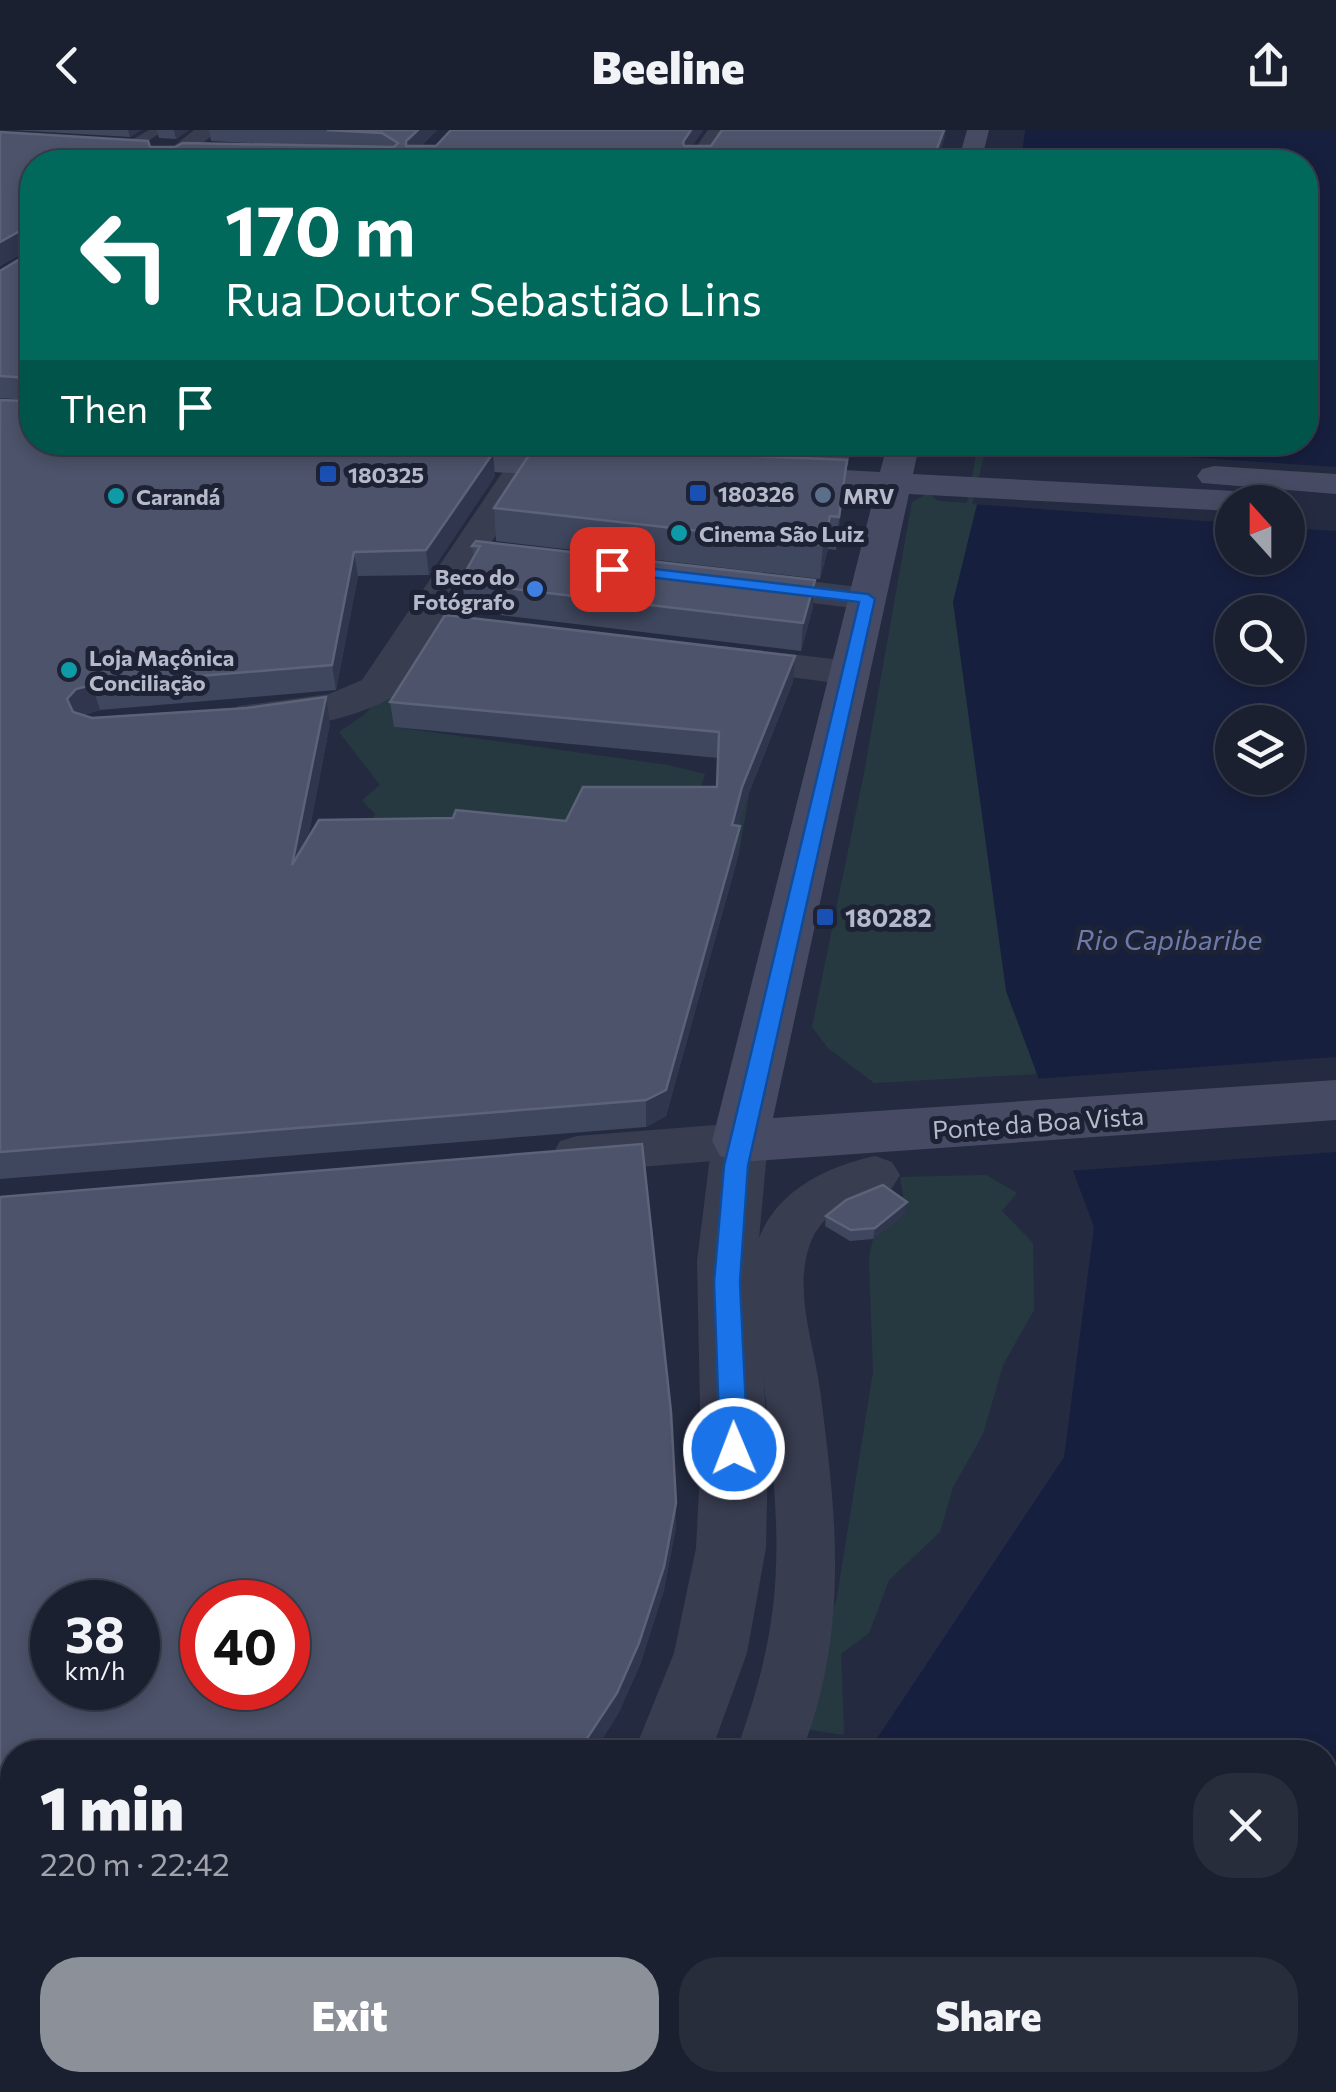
<!DOCTYPE html>
<html lang="en">
<head>
<meta charset="utf-8">
<style>
  :root { --surface:#1b2030; --page:#282d3c; --text:#f1f3f6; --muted:#a0a3ab; --line:#393e4c; --accent:#8c9099 }
  body { margin:0; font-family:Commissioner,sans-serif; background:var(--page); color:var(--text); height:100vh; display:flex; flex-direction:column; font-size:38px; white-space:nowrap }
  * { box-sizing:border-box; margin:0 }
  p { font-size:32px; color:var(--muted) }
  .icon { flex:none; width:55px; height:55px; fill:none; stroke:currentColor; stroke-width:2; stroke-linecap:round; stroke-linejoin:round }
  .map { position:relative; flex:1; overflow:hidden }
  .details { position:absolute; left:0px; top:1610px; width:1338px; height:352px; display:flex; flex-direction:column; background:var(--surface); border-radius:40px 40px 0 0; box-shadow:0 5px 15px #0003,0 0 0 2px var(--line) }
  .details>* { flex:none }
  .banner { position:absolute; left:20px; top:20px; width:1298px; height:305px; border-radius:40px; box-shadow:0 5px 15px #0003,0 0 0 2px var(--line); background:#00695c; color:#fff; overflow:hidden }
  .needle { width:65px; rotate:339deg }
  .fabs { position:absolute; left:1215px; top:355px; display:grid; gap:20px }
  .fabs a { display:grid; place-items:center; width:90px; height:90px; border-radius:50%; background:var(--surface); box-shadow:0 5px 15px #0003,0 0 0 2px var(--line); font-size:50px }
  .speed { position:absolute; left:30px; top:1450px; display:flex; gap:20px; font-size:50px; font-weight:700; text-align:center }
  .speed>* { display:grid; place-content:center; width:130px; height:130px; border-radius:50%; background:var(--surface); box-shadow:0 5px 15px #0003,0 0 0 2px var(--line); line-height:1 }
  .speed small { font-size:25px; font-weight:400 }
  .speed .limit { border:15px solid #d22; background:#fff; color:#111 }
  .pin { position:absolute; display:grid; place-items:center; width:85px; height:85px; color:#fff; margin:-42px; border-radius:20px; box-shadow:0 5px 15px #0006 }
  .me { position:absolute; width:110px; margin:-55px; rotate:359deg; stroke-linejoin:round; filter:drop-shadow(0 0 8px #0008) }
  .turn { display:flex; align-items:center; gap:35px; height:210px; padding:0 40px; font-size:45px }
  .turn .icon { width:130px; height:130px; stroke-width:2.5 }
  .turn b { display:block; font-size:70px; line-height:85px }
  .then { display:flex; align-items:center; height:95px; padding:0 40px; background:#0003; gap:20px; font-size:38px }
  .round { display:grid; place-items:center; flex:none; width:105px; height:105px; border-radius:40px; background:var(--page) }
  .summary { display:flex; align-items:center; justify-content:space-between; height:170px; padding:0 40px }
  h1 { font-size:60px; font-weight:800; line-height:75px }
  .button { display:flex; gap:20px; margin-top:auto; padding:20px 40px }
  .button a { flex:1; height:115px; border-radius:40px; background:var(--accent); color:#fff; font-size:40px; font-weight:800; line-height:115px; text-align:center }
  .button a+a { background:var(--page); color:var(--text) }
  header { display:flex; justify-content:space-between; align-items:center; height:130px; padding:0 40px; background:var(--surface); font-size:45px; font-weight:800 }
  .map>svg:first-child { display:block }
  .green { fill:#263941 }
  .water { fill:#171f3e; fill-rule:evenodd }
  .pier { fill:#242b40 }
  .lines { fill:none; stroke-linecap:round; stroke-linejoin:round }
  .service { fill:#383d50; fill-rule:evenodd }
  .pedestrian { fill:#383d50; fill-rule:evenodd }
  .minor { fill:#383d50; fill-rule:evenodd }
  .tertiary { fill:#383d50; fill-rule:evenodd }
  .secondary { fill:#464b63; fill-rule:evenodd }
  .wall { fill:#3f475e; fill-rule:evenodd }
  .shaded-wall { fill:#2f364d }
  .building { fill:#4c536a; stroke:#5c6379; stroke-width:2.5; fill-rule:evenodd }
  .route { fill:#1a73e8; stroke:#114b97; stroke-width:2.5 }
  .transit-dot { fill:#1a4fb4; stroke:#1d2235; stroke-width:4 }
  .service-dot { fill:#5c6f8a; stroke:#1d2235; stroke-width:4 }
  .culture-dot { fill:#0f9aa8; stroke:#1d2235; stroke-width:4 }
  .shop-dot { fill:#3f7fe0; stroke:#1d2235; stroke-width:4 }
  .labels { text-anchor:middle; dominant-baseline:central; stroke-width:10; stroke-linejoin:round; paint-order:stroke }
  .far-poi-label { font-size:22px; font-weight:bold; fill:#b5b9ca; stroke:#1d2235; text-anchor:start }
  .poi-label { font-size:25px; font-weight:bold; fill:#b5b9ca; stroke:#1d2235; text-anchor:start }
  .street-label { font-size:25px; fill:#b5b9ca; stroke:#1d2235 }
  .water-label { font-size:28px; font-style:italic; fill:#6d7baa; stroke:#1d2235 }
</style>
</head>
<body>
<header><svg class="icon" aria-label="back" viewBox="0 0 24 24"><path d="M15 5l-7 7 7 7"/></svg>Beeline<svg class="icon" aria-label="share" viewBox="0 0 24 24"><path d="M12 15V3M7 8l5-5 5 5M5 13v7h14v-7"/></svg></header>
<div class="map">
<svg width="1336" height="1962" viewBox="0 0 1336 1962">
  <rect width="100%" height="100%" fill="#242b40"/>
  <!-- green -->
  <g class="green">
    <polygon points="967,313 1000,313 953,472 1037,944 874,953 828,918 812,897 864,643 912,372 928,363 938,371 967,373 978,314"/>
    <polygon points="393,552 418,557 395,597 668,635 705,644 700,659 749,665 739,723 368,699 375,684 362,670 380,655 339,602 364,585"/>
    <polygon points="986,1045 1017,1063 1002,1081 1033,1113 1034,1180 1003,1235 983,1304 953,1357 940,1402 889,1450 869,1503 841,1524 844,1605 798,1598 837,1467 873,1242 869,1129 873,1109 906,1083 900,1047"/>
  </g>
  <!-- water -->
  <path class="water" d="M 1025,0 L 1336,0 L 1336,1962 L 584,1962 L 597,1950 L 1325,1950 L 1325,1622 L 868,1622 L 1064,1327 L 1094,1097 L 1006,861 L 953,472 L 992,313 L 1305,312 L 1305,32 L 1021,32 ZM 1232,372 L 1288,372 L 1288,428 L 1232,428 ZM 1232,482 L 1288,482 L 1288,538 L 1232,538 ZM 1232,592 L 1288,592 L 1288,648 L 1232,648 Z"/>
  <!-- pier -->
  <g class="pier">
    <polygon points="987,314 1336,337 1336,401 1288,398 1288,372 1232,372 1232,393 972,374"/>
    <polygon points="1336,927 1336,1022 1068,1041 1034,949"/>
  </g>
  <g class="lines">
    <!-- service -->
    <polygon class="service" points="149,0 165,0 131,22 121,22 121,16"/>
    <!-- pedestrian -->
    <g class="pedestrian">
      <polygon points="740,993 757,998 764,1011 757,1024 740,1029 577,1042 560,1037 553,1024 560,1011 577,1006"/>
      <path d="M 875,1026 L 892,1032 L 900,1045 L 892,1058 C 858,1069 821,1079 809,1117 C 794,1163 814,1214 820,1260 C 837,1388 849,1499 802,1622 L 736,1622 C 765,1540 779,1481 776,1392 C 774,1344 769,1295 763,1248 C 759,1215 750,1182 751,1149 C 753,1075 811,1040 875,1026 Z"/>
      <polygon points="483,1950 565,1950 560,1962 478,1962"/>
    </g>
    <!-- minor -->
    <g class="minor">
      <polygon points="194,0 219,0 179,32 154,32"/>
      <polygon points="708,0 730,0 708,32 686,32"/>
      <path d="M 524,325 L 536,328 L 541,335 L 391,568 C 350,590 285,605 238,594 L 232,585 L 238,576 L 329,564 L 362,550 L 512,328 Z"/>
      <polygon points="741,443 867,458 880,461 886,469 880,477 867,480 728,462 722,454 728,446"/>
      <polygon points="722,516 850,531 864,534 870,543 864,552 850,555 708,536 702,528 708,520"/>
    </g>
    <!-- tertiary -->
    <g class="tertiary">
      <polygon points="740,990 760,996 768,1011 757,1131 768,1323 766,1418 747,1523 711,1622 634,1622 674,1523 696,1418 701,1323 697,1131 712,1011 720,996"/>
      <polygon points="374,1950 470,1950 465,1962 369,1962"/>
    </g>
    <!-- secondary -->
    <g class="secondary">
      <polygon points="967,0 989,0 981,32 958,32"/>
      <polygon points="888,312 920,312 913,344 1254,362 1266,365 1271,372 1232,372 1232,381 909,364 773,988 1336,950 1336,990 740,1032 720,1026 712,1011 875,362 768,356 756,353 751,346 756,339 768,336 880,342"/>
      <polygon points="419,320 597,328 609,331 614,338 609,345 597,348 407,337 402,330 407,323"/>
      <polygon points="1214,336 1336,344 1336,364 1202,353 1197,346 1202,339"/>
    </g>
  </g>
  <!-- wall -->
  <g class="wall">
    <polygon points="13,0 141,0 130,7"/>
    <polygon points="157,0 189,0 176,9 159,8"/>
    <polygon points="209,0 437,0 421,16 436,16 451,0 703,0 692,16 946,0 938,32 32,32 32,312 495,346 429,445 358,446 336,560 100,580 83,585 92,588 330,593 308,708 566,691 717,657 718,628 394,597 390,572 793,552 741,683 738,696 740,696 739,723 666,986 646,997 0,1049 0,270 28,270 0,268 0,141 28,124 28,120 0,136 0,2 150,17 265,14 211,11"/>
    <polygon points="377,312 851,312 848,335 846,335 836,420 828,419 820,449 496,411 494,378 532,320"/>
    <polygon points="476,411 813,477 801,521 466,481 462,448 474,428 472,416"/>
    <path d="M 642,1014 L 671,1282 L 676,1397 L 664,1460 L 640,1535 L 618,1584 L 594,1622 L 12,1622 L 12,1950 L 214,1950 L 108,1962 L 0,1962 L 0,1067 ZM 52,1472 L 138,1472 L 138,1558 L 52,1558 ZM 202,1472 L 288,1472 L 288,1558 L 202,1558 Z"/>
    <polygon points="906,1083 873,1109 850,1111 825,1096 826,1086"/>
  </g>
  <!-- shaded-wall -->
  <g class="shaded-wall">
    <polygon points="128,0 141,0 130,7"/>
    <polygon points="174,0 189,0 176,9"/>
    <polygon points="418,0 437,0 408,29 406,11"/>
    <polygon points="691,0 703,0 683,30 683,12"/>
    <polygon points="944,0 946,0 938,32 932,32"/>
    <polygon points="27,97 32,117 0,136 0,112"/>
    <polygon points="493,323 495,346 429,445 426,420"/>
    <polygon points="847,330 844,362 836,420 839,387"/>
    <polygon points="830,386 828,419 820,449 823,415"/>
    <polygon points="354,422 358,446 336,560 332,535"/>
    <polygon points="815,450 813,477 801,521 803,493"/>
    <polygon points="795,526 793,552 741,683 731,722 732,695 742,657"/>
    <polygon points="92,555 100,580 84,584 76,595 67,569 76,559"/>
    <polygon points="326,567 330,593 298,762 292,735"/>
    <polygon points="740,696 739,723 666,986 646,997 646,970"/>
    <polygon points="907,1072 906,1083 873,1109 875,1098"/>
    <polygon points="676,1373 676,1397 664,1460 640,1535 618,1584 594,1622 578,1622"/>
    <polygon points="78,1950 94,1962 77,1962"/>
  </g>
  <!-- building -->
  <g class="building">
    <polygon points="327,0 418,0 406,11 406,16 436,16 451,0 691,0 683,12 684,16 711,16 722,0 944,0 932,32 32,32 32,312 275,312 493,323 426,420 354,422 332,535 92,555 76,559 67,569 73,582 92,588 247,578 326,567 292,735 319,690 453,688 456,680 566,691 583,657 717,657 719,602 390,572 445,485 795,526 742,657 732,695 740,696 666,960 646,970 0,1022 0,270 28,271 28,248 0,246 0,141 28,124 27,97 0,112 0,2 148,11 150,17 175,17 183,13 394,17 398,13 382,3"/>
    <polygon points="535,316 847,330 839,387 830,386 823,415 494,378"/>
    <polygon points="476,411 815,450 803,493 464,453 466,449 462,448 480,416 472,416"/>
    <path d="M 642,1014 L 671,1282 L 676,1373 L 664,1437 L 639,1513 L 617,1563 L 578,1622 L 12,1622 L 12,1950 L 79,1950 L 77,1962 L 0,1962 L 0,1067 ZM 52,1472 L 138,1472 L 138,1558 L 52,1558 ZM 202,1472 L 288,1472 L 288,1558 L 202,1558 Z"/>
    <polygon points="883,1055 907,1072 875,1098 851,1100 826,1086 846,1070"/>
  </g>
  <!-- route -->
  <polygon class="route" points="612,434 868,464 875,469 748,1036 740,1152 748,1319 744,1328 734,1331 724,1328 720,1319 714,1152 724,1036 859,472 607,442 604,439"/>
  <!-- markers -->
  <g class="transit-dot">
    <rect x="318" y="334" width="20" height="20" rx="5"/>
    <rect x="688" y="353" width="20" height="20" rx="5"/>
    <rect x="815" y="777" width="20" height="20" rx="5"/>
  </g>
  <circle class="service-dot" cx="823" cy="365" r="10"/>
  <g class="culture-dot">
    <circle cx="116" cy="366" r="10"/>
    <circle cx="679" cy="403" r="10"/>
    <circle cx="69" cy="540" r="10"/>
  </g>
  <circle class="shop-dot" cx="535" cy="459" r="10"/>
  <g class="labels">
    <!-- far-poi labels -->
    <g class="far-poi-label">
      <text x="348" y="344">180325</text>
      <text x="718" y="363">180326</text>
      <text x="843" y="365">MRV</text>
      <text x="136" y="366">Carandá</text>
      <text x="699" y="403">Cinema São Luiz</text>
      <text x="515" y="446" text-anchor="end">Beco do<tspan x="515" dy="25">Fotógrafo</tspan></text>
      <text x="89" y="527">Loja Maçônica<tspan x="89" dy="25">Conciliação</tspan></text>
    </g>
    <!-- poi labels -->
    <g class="poi-label">
      <text x="845" y="787">180282</text>
    </g>
    <!-- street labels -->
    <g class="street-label">
      <text transform="translate(1038 992) rotate(-4)">Ponte da Boa Vista</text>
    </g>
    <!-- water labels -->
    <g class="water-label">
      <text x="1169" y="809">Rio Capibaribe</text>
    </g>
  </g>
</svg>
<div class="fabs">
<a><svg class="needle" viewBox="-14 -14 28 28"><path d="M0-13l5 13h-10z" fill="#e53935"/><path d="M0 13l5-13h-10z" fill="#a0a3ab"/></svg></a>
<a><svg class="icon" aria-label="search" viewBox="0 0 24 24"><circle cx="10" cy="10" r="6"/><path d="M15 15l6 6"/></svg></a>
<a><svg class="icon" aria-label="layers" viewBox="0 0 24 24"><path d="M12 4l9 5-9 5-9-5zM3 14l9 5 9-5"/></svg></a>
</div>
<div class="speed"><div>38<small>km/h</small></div><div class="limit">40</div></div>
<div class="pin" style="left:612px;top:439px;background:#d93025"><svg class="icon" aria-label="arrive" viewBox="0 0 24 24"><path d="M6 21V4h12l-3 4 3 4H6"/></svg></div>
<svg class="me" style="left:734px;top:1319px" viewBox="-20 -20 40 40"><circle r="17" fill="#1a73e8" stroke="#fff" stroke-width="3"/><path d="M0-11L8 9 0 5-8 9z" fill="#fff"/></svg>
<div class="banner">
<div class="turn"><svg class="icon" aria-label="left" viewBox="0 0 24 24"><path d="M17 20v-9H6M10 6l-5 5 5 5"/></svg><div><b>170 m</b>Rua Doutor Sebastião Lins</div></div>
<div class="then">Then<svg class="icon" aria-label="arrive" viewBox="0 0 24 24"><path d="M6 21V4h12l-3 4 3 4H6"/></svg></div>
</div>
<section class="details">
<div class="summary"><div><h1>1 min</h1><p>220 m · 22:42</p></div><a class="round"><svg class="icon" aria-label="close" viewBox="0 0 24 24"><path d="M6 6l12 12M18 6L6 18"/></svg></a></div>
<div class="button"><a>Exit</a><a>Share</a></div>
</section>
</div>
</body>
</html>
